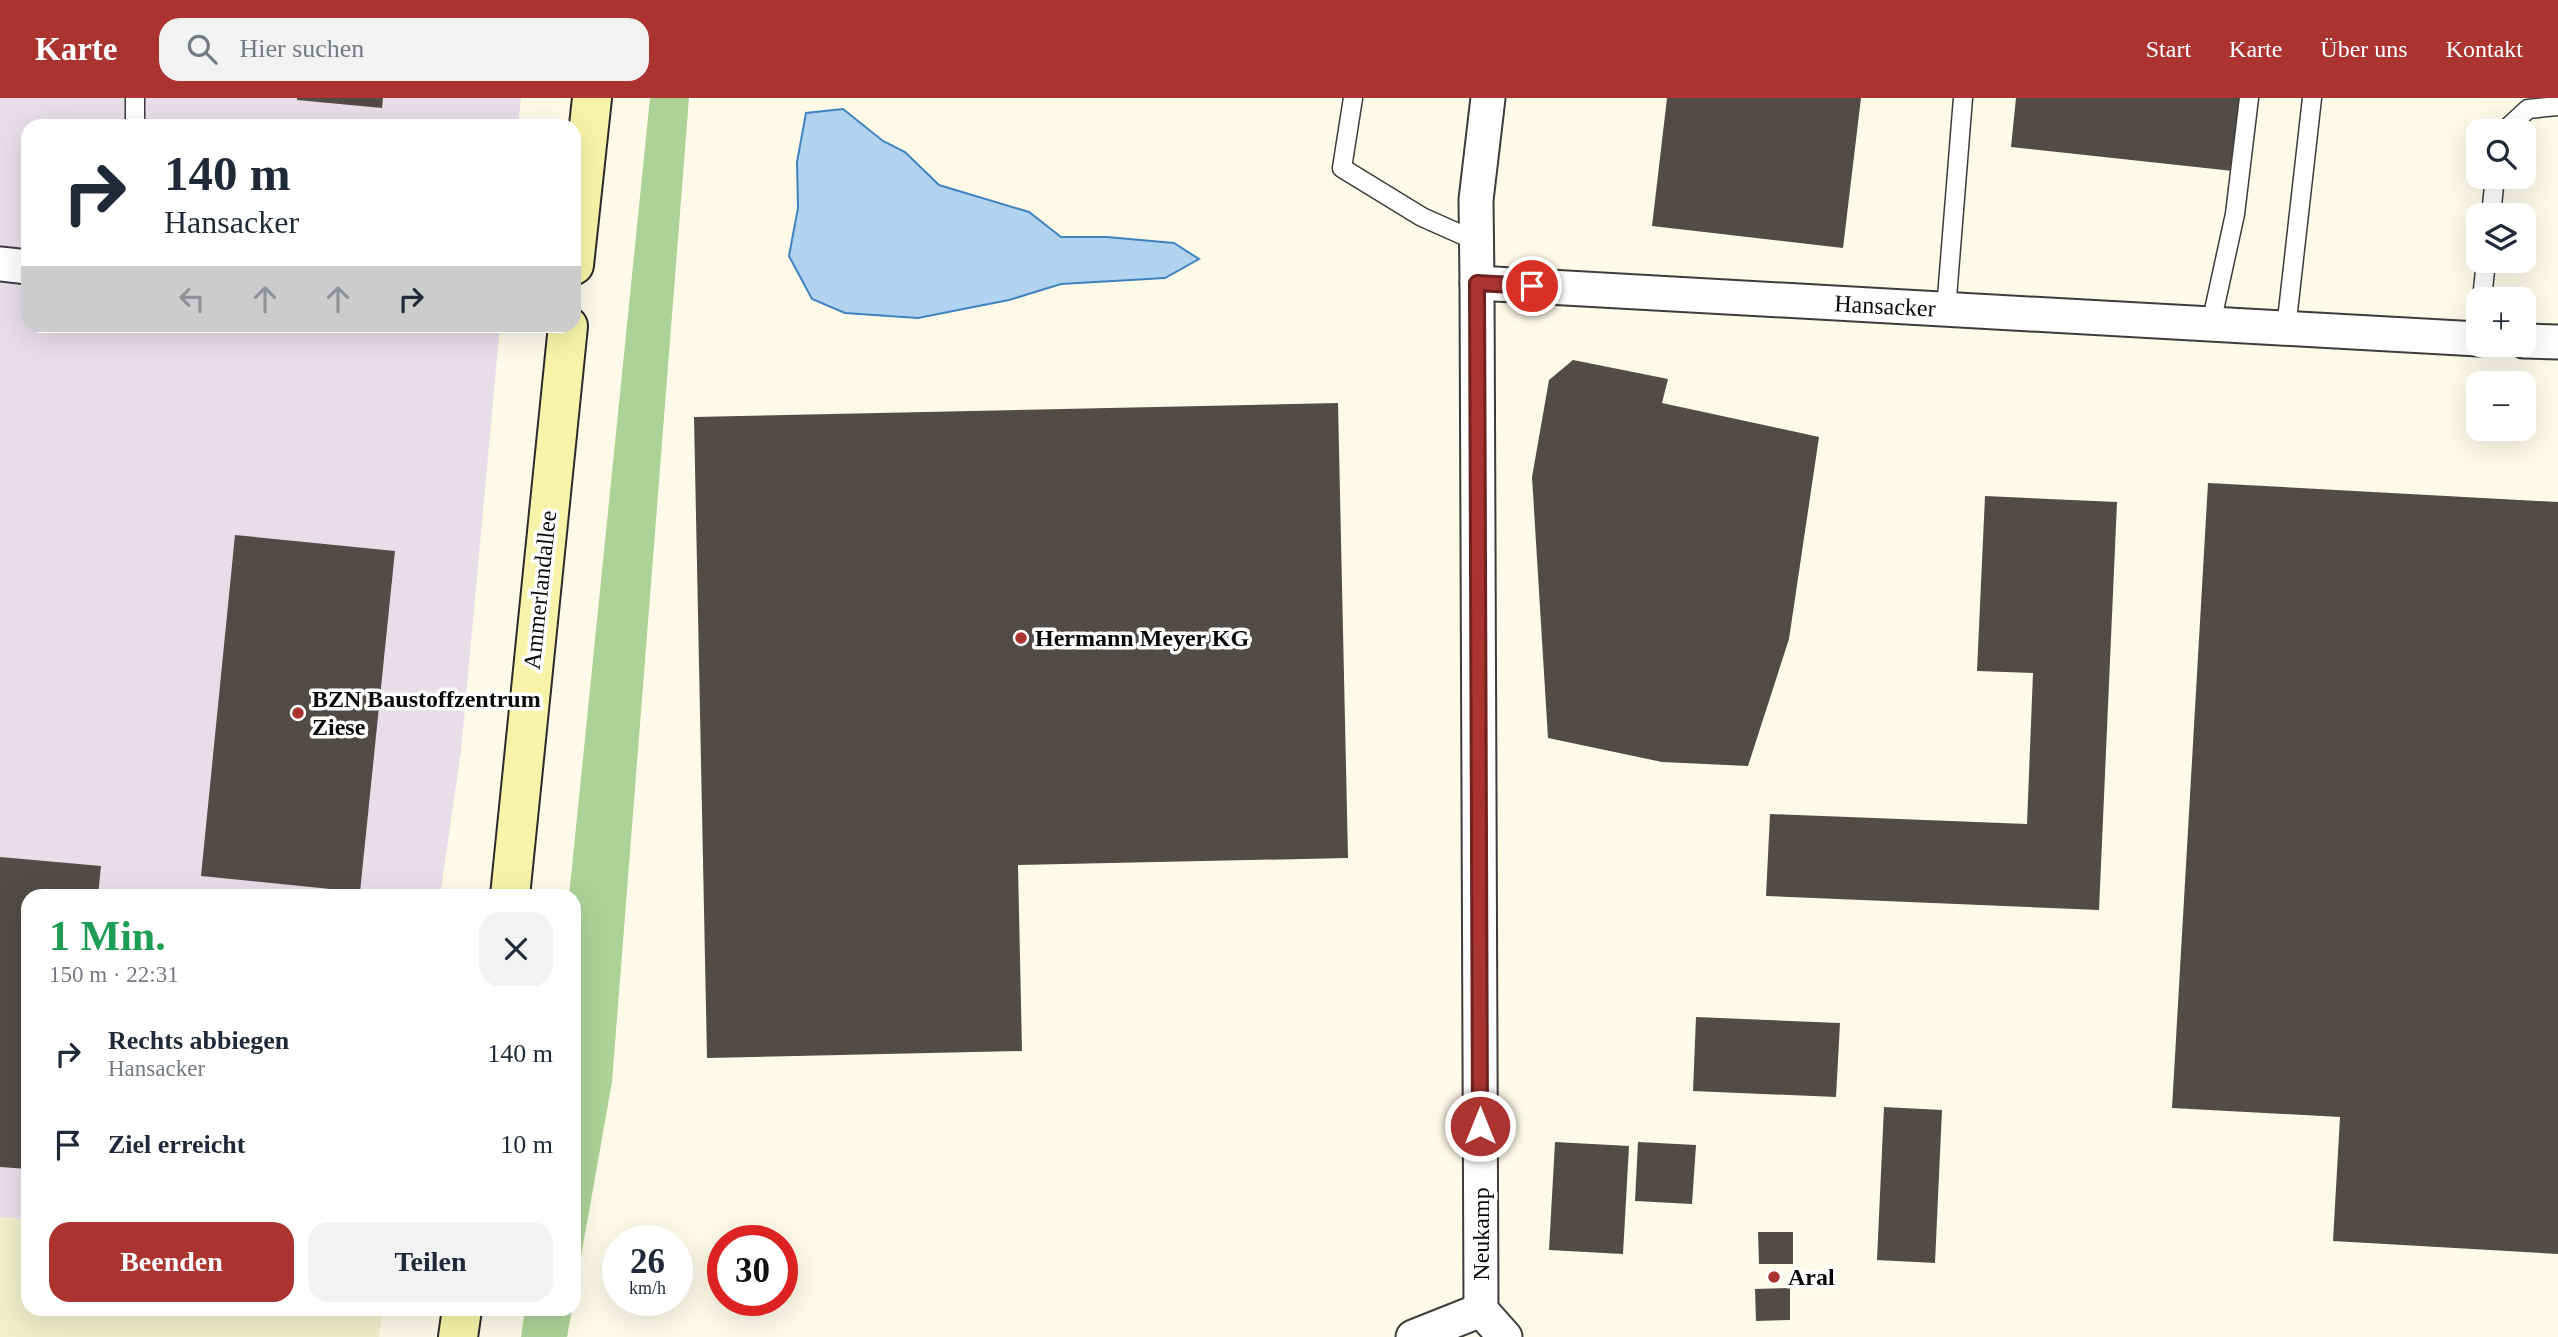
<!DOCTYPE html>
<html lang="de">
<head>
<meta charset="utf-8">
<style>
  :root { --surface:#fff; --page:#f2f2f3; --text:#1f2937; --muted:#747a83; --accent:#ab3430 }
  body { margin:0; font-family:Georgia,serif; background:var(--page); color:var(--text); height:100vh; display:flex; flex-direction:column; font-size:26px; white-space:nowrap }
  * { box-sizing:border-box; margin:0 }
  p { font-size:23px; color:var(--muted) }
  .icon { flex:none; width:38px; height:38px; fill:none; stroke:currentColor; stroke-width:2; stroke-linecap:round; stroke-linejoin:round }
  .map { position:relative; flex:1; overflow:hidden }
  .details { position:absolute; left:21px; top:791px; width:560px; height:427px; display:flex; flex-direction:column; background:var(--surface); border-radius:21px; box-shadow:0 7px 28px #0002 }
  .details>* { flex:none }
  .banner { position:absolute; left:21px; top:21px; width:560px; height:214px; border-radius:21px; box-shadow:0 7px 28px #0002; background:#fff; color:var(--text); overflow:hidden }
  .buttons { position:absolute; left:2466px; top:21px; display:grid; gap:14px }
  .buttons a { display:grid; place-items:center; width:70px; height:70px; border-radius:14px; background:var(--surface); box-shadow:0 7px 28px #0002; font-size:35px }
  .speed { position:absolute; left:602px; top:1127px; display:flex; gap:14px; font-size:35px; font-weight:700; text-align:center }
  .speed>* { display:grid; place-content:center; width:91px; height:91px; border-radius:50%; background:var(--surface); box-shadow:0 7px 28px #0002; line-height:1 }
  .speed small { font-size:18px; font-weight:400 }
  .speed .limit { border:10px solid #d22; background:#fff; color:#111 }
  .pin { position:absolute; display:grid; place-items:center; width:60px; height:60px; color:#fff; margin:-30px; border:4px solid #fff; border-radius:50%; box-shadow:0 2px 7px #0007 }
  .me { position:absolute; width:77px; margin:-38px; rotate:0deg; stroke-linejoin:round; filter:drop-shadow(0 0 5px #0008) }
  .turn { display:flex; align-items:center; gap:24px; height:147px; padding:0 28px; font-size:32px }
  .turn .icon { width:91px; height:91px; stroke-width:2.5 }
  .turn b { display:block; font-size:49px; line-height:60px }
  .lanes { display:flex; align-items:center; height:66px; padding:0 28px; background:#0003; justify-content:center; gap:35px; direction:ltr }
  .lanes .off { opacity:.35 }
  .round { display:grid; place-items:center; flex:none; width:74px; height:74px; border-radius:21px; background:var(--page) }
  .summary { display:flex; align-items:center; justify-content:space-between; height:119px; padding:0 28px }
  h1 { font-size:42px; font-weight:600; line-height:52px; color:#1e9e55 }
  .cta { display:flex; gap:14px; margin-top:auto; padding:14px 28px }
  .cta a { flex:1; height:80px; border-radius:21px; background:var(--accent); color:#fff; font-size:28px; font-weight:600; line-height:80px; text-align:center }
  .cta a+a { background:var(--page); color:var(--text) }
  ul { padding:0; list-style:none }
  li { display:flex; align-items:center; gap:21px; height:91px; padding:0 28px }
  li div { flex:1 }
  li b { display:block; font-size:26px }
  li em { font-style:normal }
  header { display:flex; align-items:center; gap:42px; box-sizing:border-box; height:98px; padding:0 35px; background:var(--accent); color:#fff }
  header strong { font-size:33px }
  nav { display:flex; gap:38px; margin-inline-start:auto; font-size:24px }
  .search { width:490px; height:63px; background:var(--page); display:flex; align-items:center; gap:18px; box-sizing:border-box; padding:0 24px; border-radius:21px; color:var(--muted); font-size:26px }
  .map>svg:first-child { display:block }
  .industrial { fill:#e8dee8 }
  .farmland { fill:#f0efcb }
  .forest { fill:#add297 }
  .water { fill:#b2d3ef; stroke:#4082bf; stroke-width:2 }
  .building { fill:#514c47 }
  .lines { fill:none; stroke-linecap:round; stroke-linejoin:round }
  .lane-casing { stroke:#3c3c3c; stroke-width:21 }
  .street-casing { stroke:#3c3c3c; stroke-width:37 }
  .secondary-casing { stroke:#2b2b2b; stroke-width:42 }
  .lane { stroke:#fff; stroke-width:18 }
  .street { stroke:#fff; stroke-width:33 }
  .secondary { stroke:#f7f4a9; stroke-width:38 }
  .route-casing { stroke:#6f221f; stroke-width:18 }
  .route { stroke:#ab3430; stroke-width:12 }
  .poi-dot { fill:#ab3430; stroke:#fff; stroke-width:2.5 }
  .labels { text-anchor:middle; dominant-baseline:central; stroke-width:7; stroke-linejoin:round; paint-order:stroke }
  .street-label { font-size:24px; fill:#090909; stroke:#fff }
  .poi-label { font-size:24px; font-weight:bold; fill:#090909; stroke:#fff; text-anchor:start }
</style>
</head>
<body>
<header>
<strong>Karte</strong>
<div class="search"><svg class="icon" aria-label="search" viewBox="0 0 24 24"><circle cx="10" cy="10" r="6"/><path d="M15 15l6 6"/></svg>Hier suchen</div>
<nav><a>Start</a><a>Karte</a><a>Über uns</a><a>Kontakt</a></nav>
</header>
<div class="map">
<svg width="2558" height="1239" viewBox="0 0 2558 1239">
  <rect width="100%" height="100%" fill="#fdfae8"/>
  <!-- industrial -->
  <polygon class="industrial" points="0,0 521,0 518,28 28,28 28,228 500,228 461,653 440,798 28,798 28,1122 0,1119"/>
  <!-- farmland -->
  <polygon class="farmland" points="0,1119 28,1122 28,1211 382,1211 379,1239 0,1239"/>
  <!-- forest -->
  <g class="forest">
    <polygon points="650,0 689,0 612,984 574,1198 574,798 569,798"/>
    <polygon points="525,1211 572,1211 567,1239 521,1239"/>
  </g>
  <!-- water -->
  <polygon class="water" points="843,11 883,43 905,54 939,87 1029,114 1061,139 1107,139 1174,145 1199,161 1165,180 1061,186 1009,202 918,220 845,215 812,201 789,158 798,110 797,64 806,15"/>
  <!-- building -->
  <g class="building">
    <polygon points="297,0 383,0 382,10 297,2"/>
    <polygon points="1667,0 1861,0 1843,150 1652,128"/>
    <polygon points="2016,0 2241,0 2233,73 2011,49"/>
    <polygon points="1573,262 1668,281 1662,305 1819,339 1789,541 1748,668 1662,664 1548,640 1532,379 1549,282"/>
    <polygon points="1338,305 1348,760 1018,767 1022,953 707,960 694,319"/>
    <polygon points="2208,385 2558,404 2558,1156 2333,1143 2340,1019 2172,1010"/>
    <polygon points="1985,398 2117,404 2099,812 1766,798 1770,716 2027,726 2033,575 1977,573"/>
    <polygon points="235,437 395,453 360,794 201,778"/>
    <polygon points="0,759 101,768 98,798 28,798 28,1071 0,1069"/>
    <polygon points="1696,919 1840,925 1836,999 1693,993"/>
    <polygon points="1884,1009 1942,1012 1935,1165 1877,1162"/>
    <polygon points="1555,1044 1629,1048 1623,1156 1549,1152"/>
    <polygon points="1638,1044 1696,1047 1692,1106 1635,1103"/>
    <polygon points="1758,1134 1793,1134 1793,1166 1759,1166"/>
    <polygon points="1790,1190 1790,1222 1756,1223 1755,1191"/>
  </g>
  <g class="lines">
    <defs>
      <g id="lane">
        <polyline points="1353,0 1342,70 1422,119 1476,143"/>
        <polyline points="135,28 135,0"/>
        <polyline points="2504,33 2528,11 2558,8"/>
        <polyline points="2491,117 2495,79"/>
        <polyline points="2482,201 2486,163"/>
        <polyline points="1946,212 1963,0"/>
        <polyline points="2211,226 2235,116 2249,0"/>
        <polyline points="2286,231 2312,0"/>
      </g>
      <g id="street">
        <polyline points="1488,0 1476,102 1477,185 2478,241"/>
        <polyline points="0,166 28,169"/>
        <polyline points="1477,185 1481,1212 1505,1239"/>
        <polyline points="2524,243 2558,244"/>
        <polyline points="1413,1239 1481,1212"/>
      </g>
      <g id="secondary">
        <polyline points="574,167 592,0"/>
        <polyline points="510,798 568,228"/>
        <polyline points="458,1239 462,1211"/>
      </g>
    </defs>
    <!-- lane casing -->
    <use href="#lane" class="lane-casing"/>
    <!-- street casing -->
    <use href="#street" class="street-casing"/>
    <!-- secondary casing -->
    <use href="#secondary" class="secondary-casing"/>
    <!-- lane -->
    <use href="#lane" class="lane"/>
    <!-- street -->
    <use href="#street" class="street"/>
    <!-- secondary -->
    <use href="#secondary" class="secondary"/>
  </g>
  <g class="lines">
    <defs>
      <polyline id="route" points="1480,1028 1477,185 1532,188"/>
    </defs>
    <!-- route casing -->
    <use href="#route" class="route-casing"/>
    <!-- route -->
    <use href="#route" class="route"/>
  </g>
  <!-- markers -->
  <g class="poi-dot">
    <circle cx="1021" cy="540" r="7"/>
    <circle cx="298" cy="615" r="7"/>
    <circle cx="1774" cy="1179" r="7"/>
  </g>
  <g class="labels">
    <!-- street labels -->
    <g class="street-label">
      <text transform="translate(1885 208) rotate(3)">Hansacker</text>
      <text transform="translate(540 492) rotate(-84)">Ammerlandallee</text>
      <text transform="translate(1481 1136) rotate(-90)">Neukamp</text>
    </g>
    <!-- poi labels -->
    <g class="poi-label">
      <text x="1035" y="540">Hermann Meyer KG</text>
      <text x="312" y="601">BZN Baustoffzentrum<tspan x="312" dy="28">Ziese</tspan></text>
      <text x="1788" y="1179">Aral</text>
    </g>
  </g>
</svg>
<div class="buttons">
<a><svg class="icon" aria-label="search" viewBox="0 0 24 24"><circle cx="10" cy="10" r="6"/><path d="M15 15l6 6"/></svg></a>
<a><svg class="icon" aria-label="layers" viewBox="0 0 24 24"><path d="M12 4l9 5-9 5-9-5zM3 14l9 5 9-5"/></svg></a>
<a>+</a>
<a>−</a>
</div>
<div class="speed"><div>26<small>km/h</small></div><div class="limit">30</div></div>
<div class="pin" style="left:1532px;top:188px;background:#d93025"><svg class="icon" aria-label="arrive" viewBox="0 0 24 24"><path d="M6 21V4h12l-3 4 3 4H6"/></svg></div>
<svg class="me" style="left:1480px;top:1028px" viewBox="-20 -20 40 40"><circle r="17" fill="#ab3430" stroke="#fff" stroke-width="3"/><path d="M0-11L8 9 0 5-8 9z" fill="#fff"/></svg>
<div class="banner">
<div class="turn"><svg class="icon" aria-label="right" viewBox="0 0 24 24"><path d="M7 20v-9h11M14 6l5 5-5 5"/></svg><div><b>140 m</b>Hansacker</div></div>
<div class="lanes"><svg class="icon off" aria-label="left" viewBox="0 0 24 24"><path d="M17 20v-9H6M10 6l-5 5 5 5"/></svg><svg class="icon off" aria-label="ahead" viewBox="0 0 24 24"><path d="M12 20V5M6 11l6-6 6 6"/></svg><svg class="icon off" aria-label="ahead" viewBox="0 0 24 24"><path d="M12 20V5M6 11l6-6 6 6"/></svg><svg class="icon" aria-label="right" viewBox="0 0 24 24"><path d="M7 20v-9h11M14 6l5 5-5 5"/></svg></div>
</div>
<section class="details">
<div class="summary"><div><h1>1 Min.</h1><p>150 m · 22:31</p></div><a class="round"><svg class="icon" aria-label="close" viewBox="0 0 24 24"><path d="M6 6l12 12M18 6L6 18"/></svg></a></div>
<ul>
<li><svg class="icon" aria-label="right" viewBox="0 0 24 24"><path d="M7 20v-9h11M14 6l5 5-5 5"/></svg><div><b>Rechts abbiegen</b><p>Hansacker</p></div><em>140 m</em></li>
<li><svg class="icon" aria-label="arrive" viewBox="0 0 24 24"><path d="M6 21V4h12l-3 4 3 4H6"/></svg><div><b>Ziel erreicht</b></div><em>10 m</em></li>
</ul>
<div class="cta"><a>Beenden</a><a>Teilen</a></div>
</section>
</div>
</body>
</html>
